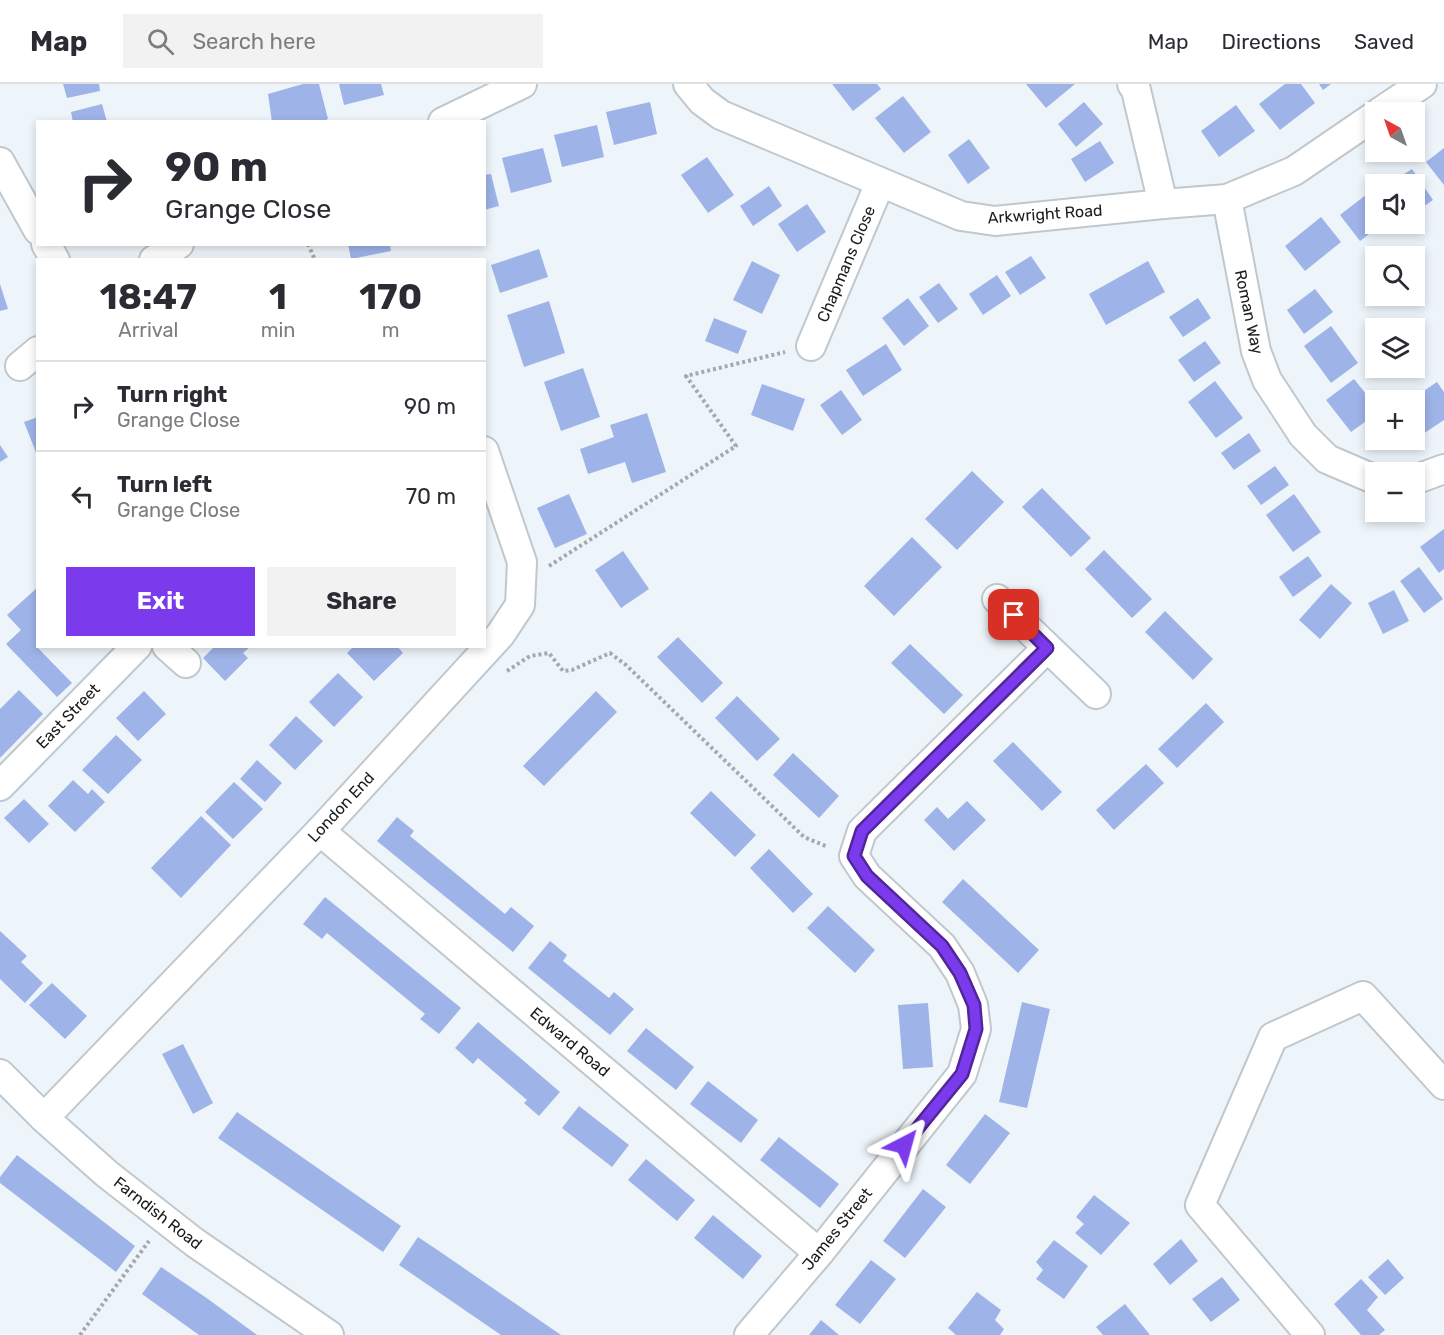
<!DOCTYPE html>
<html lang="en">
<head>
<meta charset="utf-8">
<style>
  :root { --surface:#fff; --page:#f2f2f3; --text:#2b2b33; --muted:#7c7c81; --line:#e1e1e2; --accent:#7c3aed }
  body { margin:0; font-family:Rubik,sans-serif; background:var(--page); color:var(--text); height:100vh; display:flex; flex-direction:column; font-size:22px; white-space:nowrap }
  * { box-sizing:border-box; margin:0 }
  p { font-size:20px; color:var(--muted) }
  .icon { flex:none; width:33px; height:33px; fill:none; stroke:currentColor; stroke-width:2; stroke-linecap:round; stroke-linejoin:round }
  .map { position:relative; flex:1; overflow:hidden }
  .details { position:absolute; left:36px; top:174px; width:450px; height:390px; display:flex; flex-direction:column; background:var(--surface); border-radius:0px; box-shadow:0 3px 9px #0003 }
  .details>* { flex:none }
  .hud { position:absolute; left:36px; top:36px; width:450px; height:126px; border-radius:0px; box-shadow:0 3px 9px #0003; background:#fff; color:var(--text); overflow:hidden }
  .needle { width:39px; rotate:320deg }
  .tools { position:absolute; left:1365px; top:18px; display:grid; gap:12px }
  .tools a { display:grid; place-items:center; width:60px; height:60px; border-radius:0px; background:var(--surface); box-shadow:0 3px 9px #0003; font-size:30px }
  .pin { position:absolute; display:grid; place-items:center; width:51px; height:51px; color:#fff; margin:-26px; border-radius:12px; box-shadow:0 3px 9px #0006 }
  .me { position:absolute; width:66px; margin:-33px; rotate:39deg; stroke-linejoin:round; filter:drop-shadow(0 0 4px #0008) }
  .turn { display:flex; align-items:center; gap:21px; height:126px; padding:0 30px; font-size:27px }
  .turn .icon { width:78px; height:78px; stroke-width:2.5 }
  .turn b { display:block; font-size:42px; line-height:51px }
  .eta { display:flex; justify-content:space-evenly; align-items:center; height:102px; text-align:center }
  .eta b { font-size:36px; font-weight:700; line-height:42px }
  .primary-button { display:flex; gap:12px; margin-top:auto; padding:12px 30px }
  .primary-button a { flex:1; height:69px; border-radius:0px; background:var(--accent); color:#fff; font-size:24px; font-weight:700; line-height:69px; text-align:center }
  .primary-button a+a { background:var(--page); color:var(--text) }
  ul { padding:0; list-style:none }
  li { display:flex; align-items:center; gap:18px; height:90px; padding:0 30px; border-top:2px solid var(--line) }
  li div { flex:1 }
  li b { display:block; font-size:22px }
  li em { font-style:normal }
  header { display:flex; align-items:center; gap:36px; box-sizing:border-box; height:84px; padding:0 30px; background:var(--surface); border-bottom:2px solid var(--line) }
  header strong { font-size:28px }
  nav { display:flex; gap:33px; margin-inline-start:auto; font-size:21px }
  .search { width:420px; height:54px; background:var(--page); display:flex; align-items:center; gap:15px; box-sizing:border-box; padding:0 21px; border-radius:0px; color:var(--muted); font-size:22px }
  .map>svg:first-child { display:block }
  .building { fill:#9eb3e8 }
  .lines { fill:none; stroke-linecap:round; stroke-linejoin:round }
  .minor-casing { stroke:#c1c8cd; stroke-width:32 }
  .path { stroke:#a3a9ad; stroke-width:4; stroke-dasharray:3 3; stroke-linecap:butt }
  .minor { stroke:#fff; stroke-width:28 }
  .route-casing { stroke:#51269a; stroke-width:15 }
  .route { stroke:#7c3aed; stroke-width:10 }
  .labels { text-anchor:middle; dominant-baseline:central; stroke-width:4.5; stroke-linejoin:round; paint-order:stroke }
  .street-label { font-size:16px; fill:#191c1d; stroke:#fff }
</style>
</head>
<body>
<header>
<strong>Map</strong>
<div class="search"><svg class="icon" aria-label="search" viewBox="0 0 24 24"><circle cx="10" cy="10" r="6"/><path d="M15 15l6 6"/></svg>Search here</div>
<nav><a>Map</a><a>Directions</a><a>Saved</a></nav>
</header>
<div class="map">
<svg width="1444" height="1251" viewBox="0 0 1444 1251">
  <rect width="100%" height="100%" fill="#eef5fa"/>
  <!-- building -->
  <g class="building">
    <polygon points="63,0 99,0 100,7 67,14"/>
    <polygon points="303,0 319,0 328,35 321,38 272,38 268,10"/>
    <polygon points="339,0 381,0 384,11 344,21"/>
    <polygon points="832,0 877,0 881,5 853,27"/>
    <polygon points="1026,0 1075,0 1046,24"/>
    <polygon points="1285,0 1301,0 1315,19 1280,46 1259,20"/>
    <polygon points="1319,0 1331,0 1323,6"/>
    <polygon points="903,12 931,48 904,69 875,34"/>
    <polygon points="650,18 657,50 614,61 606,28"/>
    <polygon points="1084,18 1103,40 1076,63 1058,40"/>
    <polygon points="102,20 107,38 73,38 71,28"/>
    <polygon points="1236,21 1255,47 1219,73 1201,47"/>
    <polygon points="597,41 604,73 562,83 554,51"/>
    <polygon points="969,55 990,84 968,100 948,71"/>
    <polygon points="1100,57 1114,79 1085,98 1071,75"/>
    <polygon points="543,64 552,98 511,109 502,74"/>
    <polygon points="1444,64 1444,101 1426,78"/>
    <polygon points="707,73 734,111 708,129 681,91"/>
    <polygon points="1412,85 1433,116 1414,129 1414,100 1388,100"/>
    <polygon points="491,90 499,122 484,126 484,91"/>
    <polygon points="769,102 782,122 753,142 740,122"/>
    <polygon points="1376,103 1376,140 1382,140 1360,157 1340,131"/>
    <polygon points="807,120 826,148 797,168 778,140"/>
    <polygon points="1321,133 1341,158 1305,187 1285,162"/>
    <polygon points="348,160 390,160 391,167 351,175"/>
    <polygon points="539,165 548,193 500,209 491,181"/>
    <polygon points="1031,172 1046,194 1020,211 1005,188"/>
    <polygon points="752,177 780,191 762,230 733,216"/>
    <polygon points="1148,177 1165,208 1106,241 1089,210"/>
    <polygon points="997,191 1011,212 983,231 969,210"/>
    <polygon points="939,199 958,225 938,239 919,213"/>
    <polygon points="0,200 8,225 0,227"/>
    <polygon points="1315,205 1333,228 1304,250 1287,226"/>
    <polygon points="908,214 929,242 904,262 882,234"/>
    <polygon points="1198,214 1211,234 1183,253 1169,233"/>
    <polygon points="549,217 565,269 524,283 507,231"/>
    <polygon points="714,234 747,247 738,270 705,257"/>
    <polygon points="1331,242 1358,279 1331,299 1304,262"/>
    <polygon points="1205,257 1221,279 1194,298 1178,276"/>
    <polygon points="886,260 902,286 863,312 846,286"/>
    <polygon points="583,284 600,333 561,347 544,298"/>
    <polygon points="1354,295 1376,322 1376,330 1351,348 1326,316"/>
    <polygon points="1215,297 1243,334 1216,354 1188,318"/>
    <polygon points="1437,298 1444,308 1444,336 1420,352 1414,345 1414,316 1410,316"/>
    <polygon points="762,300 805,315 793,347 751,331"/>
    <polygon points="841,306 862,336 842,351 820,321"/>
    <polygon points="647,329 666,388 632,399 625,378 588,390 580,365 614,353 610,341"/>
    <polygon points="38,333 38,371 37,371 24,338"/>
    <polygon points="1249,349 1261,367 1234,386 1221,369"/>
    <polygon points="0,361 8,373 0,378"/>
    <polygon points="1275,382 1289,401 1261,421 1247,402"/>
    <polygon points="972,387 1004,418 957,466 925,435"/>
    <polygon points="1042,404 1091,454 1071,473 1022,423"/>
    <polygon points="569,410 587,450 555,464 537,424"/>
    <polygon points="1294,410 1321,448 1293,468 1266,431"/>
    <polygon points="1444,445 1444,485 1439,489 1420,463"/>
    <polygon points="912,453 942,483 894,532 864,502"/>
    <polygon points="1104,466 1152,515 1132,534 1085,485"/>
    <polygon points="623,467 649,505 621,524 595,486"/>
    <polygon points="1308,472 1322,492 1293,513 1279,493"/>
    <polygon points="1419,483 1443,515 1424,529 1400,497"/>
    <polygon points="1331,500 1352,519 1320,555 1299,536"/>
    <polygon points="38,503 37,563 72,599 57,613 6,560 21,546 7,531"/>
    <polygon points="1394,506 1409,537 1383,550 1368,519"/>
    <polygon points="1165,527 1213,575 1193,596 1145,548"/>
    <polygon points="678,553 723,599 702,619 657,573"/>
    <polygon points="910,560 963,611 944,630 891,579"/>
    <polygon points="215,562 251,562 243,569 248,574 225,597 203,574"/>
    <polygon points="354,562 397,562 403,569 374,597 347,569"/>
    <polygon points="338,589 363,613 334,643 309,618"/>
    <polygon points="19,606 43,630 0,674 0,625"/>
    <polygon points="144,607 166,630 138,657 116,634"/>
    <polygon points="596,607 617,628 544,702 523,682"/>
    <polygon points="737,612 780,655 757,677 715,634"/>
    <polygon points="1206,619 1224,638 1177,684 1158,665"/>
    <polygon points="296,632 323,657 295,686 269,661"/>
    <polygon points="116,651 142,676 108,710 82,686"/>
    <polygon points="1013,658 1062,708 1042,727 993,677"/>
    <polygon points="793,669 839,712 819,734 773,691"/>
    <polygon points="257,676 282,699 265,718 240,695"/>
    <polygon points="1146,680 1164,699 1114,746 1096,726"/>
    <polygon points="73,696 88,710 92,705 105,718 75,748 48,722"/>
    <polygon points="234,698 263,725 233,755 205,728"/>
    <polygon points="711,707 756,751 735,773 690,729"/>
    <polygon points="24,715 49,740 29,759 4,734"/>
    <polygon points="967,717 986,736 954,767 924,736 937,723 948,735"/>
    <polygon points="201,732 231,761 181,814 151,784"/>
    <polygon points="397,733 414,747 410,752 505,830 511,823 534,842 513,868 377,757"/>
    <polygon points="769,765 813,810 793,829 750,784"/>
    <polygon points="963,795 1039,866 1018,889 942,818"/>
    <polygon points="325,813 461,924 439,950 420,935 425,930 327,849 322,855 303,840"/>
    <polygon points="828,822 875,866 855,889 807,844"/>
    <polygon points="0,847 27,872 21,878 43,899 25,919 0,895"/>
    <polygon points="550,857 567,871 563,877 609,914 614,908 634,925 610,951 528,884"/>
    <polygon points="52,899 87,932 65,955 29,921"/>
    <polygon points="1022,918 1050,925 1027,1024 999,1018"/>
    <polygon points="928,919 933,983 903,985 898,921"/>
    <polygon points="478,938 560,1008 539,1032 524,1019 527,1016 478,974 473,980 455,964"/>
    <polygon points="646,944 694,983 676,1006 627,967"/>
    <polygon points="183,960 213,1019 193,1030 162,970"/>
    <polygon points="708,997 758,1036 741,1059 690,1020"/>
    <polygon points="579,1022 629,1061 612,1083 562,1044"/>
    <polygon points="237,1028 401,1142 383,1168 218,1054"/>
    <polygon points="985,1030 1010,1049 970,1100 946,1081"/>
    <polygon points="779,1053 839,1100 820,1124 760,1076"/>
    <polygon points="17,1071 135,1162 116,1188 0,1099 0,1093"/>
    <polygon points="646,1075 695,1116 677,1137 628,1096"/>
    <polygon points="923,1105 946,1123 905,1174 883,1157"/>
    <polygon points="1094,1111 1130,1139 1101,1171 1075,1149 1084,1140 1076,1133"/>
    <polygon points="713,1131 762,1172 743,1195 694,1154"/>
    <polygon points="418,1153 439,1167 561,1251 501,1251 399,1181"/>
    <polygon points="1181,1155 1198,1177 1170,1201 1153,1180"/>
    <polygon points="1054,1156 1088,1182 1064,1215 1036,1195 1043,1186 1036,1178"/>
    <polygon points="1388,1175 1404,1194 1385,1211 1368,1193"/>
    <polygon points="871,1176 896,1195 860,1240 835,1221"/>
    <polygon points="161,1183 208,1215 257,1251 199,1251 142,1210"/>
    <polygon points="1222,1193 1240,1216 1211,1238 1192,1215"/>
    <polygon points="1361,1195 1378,1213 1367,1226 1385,1246 1379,1251 1361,1251 1334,1220"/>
    <polygon points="977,1208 1001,1226 995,1236 1004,1245 1000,1251 956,1251 948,1244"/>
    <polygon points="1125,1220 1150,1251 1103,1251 1096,1243"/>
    <polygon points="821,1236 839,1251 809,1251"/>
  </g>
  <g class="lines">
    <defs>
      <g id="minor">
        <polyline points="688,0 702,17 721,31 961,132 995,137 1163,120 1227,115 1294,87 1376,31"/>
        <polyline points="1132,0 1136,6 1163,120"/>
        <polyline points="1380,28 1422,0"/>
        <polyline points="443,38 522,0"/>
        <polyline points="0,78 38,146"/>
        <polyline points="1227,115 1256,267 1267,296 1303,351 1327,375 1369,393 1376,394"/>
        <polyline points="46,160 55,176"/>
        <polyline points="154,176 179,160"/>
        <polyline points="811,262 880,99"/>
        <polyline points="20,282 38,267"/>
        <polyline points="1414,396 1444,385"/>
        <polyline points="997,515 1096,610"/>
        <polyline points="167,562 186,579"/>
        <polyline points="0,702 137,562"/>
        <polyline points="320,747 819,1169"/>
        <polyline points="0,990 44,1034 107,1090 194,1158 329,1251"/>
        <polyline points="44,1034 320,747 500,551 520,521 522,478 484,367"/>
        <polyline points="749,1251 819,1169 962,990 976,945 973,921 960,889 942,862 867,792 854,772 862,747 1047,564"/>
        <polyline points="1310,1251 1200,1121 1273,953 1363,912 1444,1001"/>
      </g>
    </defs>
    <!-- minor casing -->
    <use href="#minor" class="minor-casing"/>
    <!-- path -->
    <g class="path">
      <polyline points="308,160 315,176"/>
      <polyline points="549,482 736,362 686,292 785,268"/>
      <polyline points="507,587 530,572 549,569 563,587 572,586 610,569 626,581 804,753 828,763"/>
      <polyline points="80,1251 149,1157"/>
    </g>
    <!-- minor -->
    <use href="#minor" class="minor"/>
  </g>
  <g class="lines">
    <defs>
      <polyline id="route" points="904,1061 962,990 976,945 974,921 960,889 942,862 867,792 854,772 862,747 1047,564 1014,531"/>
    </defs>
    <!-- route casing -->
    <use href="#route" class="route-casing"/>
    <!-- route -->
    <use href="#route" class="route"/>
  </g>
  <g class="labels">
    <!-- street labels -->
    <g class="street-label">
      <text transform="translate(1045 130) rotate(-4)">Arkwright Road</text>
      <text transform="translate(846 180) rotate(-67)">Chapmans Close</text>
      <text transform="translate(1249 228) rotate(78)">Roman Way</text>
      <text transform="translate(68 632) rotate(-46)">East Street</text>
      <text transform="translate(341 723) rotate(-47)">London End</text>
      <text transform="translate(570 958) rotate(40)">Edward Road</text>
      <text transform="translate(158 1129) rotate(38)">Farndish Road</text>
      <text transform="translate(837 1145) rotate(-51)">James Street</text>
    </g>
  </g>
</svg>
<div class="tools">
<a><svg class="needle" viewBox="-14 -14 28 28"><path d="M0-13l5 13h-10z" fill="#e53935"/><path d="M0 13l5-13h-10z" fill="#7c7c81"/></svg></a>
<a><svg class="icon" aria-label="sound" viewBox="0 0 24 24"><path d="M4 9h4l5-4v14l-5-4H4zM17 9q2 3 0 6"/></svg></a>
<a><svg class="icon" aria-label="search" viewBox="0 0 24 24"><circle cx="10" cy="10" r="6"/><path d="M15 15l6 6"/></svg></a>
<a><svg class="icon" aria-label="layers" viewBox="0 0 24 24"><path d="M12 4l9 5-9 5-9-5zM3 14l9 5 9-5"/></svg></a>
<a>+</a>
<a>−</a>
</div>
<div class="pin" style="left:1014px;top:531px;background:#d93025"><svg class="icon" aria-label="arrive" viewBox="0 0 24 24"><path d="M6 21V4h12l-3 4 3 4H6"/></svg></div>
<svg class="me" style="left:904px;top:1061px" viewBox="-20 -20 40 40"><path d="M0-17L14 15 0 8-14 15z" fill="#7c3aed" stroke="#fff" stroke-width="4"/></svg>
<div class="hud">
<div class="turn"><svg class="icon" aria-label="right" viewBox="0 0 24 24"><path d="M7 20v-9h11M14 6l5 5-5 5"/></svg><div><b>90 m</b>Grange Close</div></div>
</div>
<section class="details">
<div class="eta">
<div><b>18:47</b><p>Arrival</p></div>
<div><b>1</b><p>min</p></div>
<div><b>170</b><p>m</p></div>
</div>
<ul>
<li><svg class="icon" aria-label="right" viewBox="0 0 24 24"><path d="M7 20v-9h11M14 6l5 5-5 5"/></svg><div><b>Turn right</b><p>Grange Close</p></div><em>90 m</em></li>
<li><svg class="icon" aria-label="left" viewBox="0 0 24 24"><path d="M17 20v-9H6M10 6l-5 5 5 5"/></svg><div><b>Turn left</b><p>Grange Close</p></div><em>70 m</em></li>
</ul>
<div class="primary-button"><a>Exit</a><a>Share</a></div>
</section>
</div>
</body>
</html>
